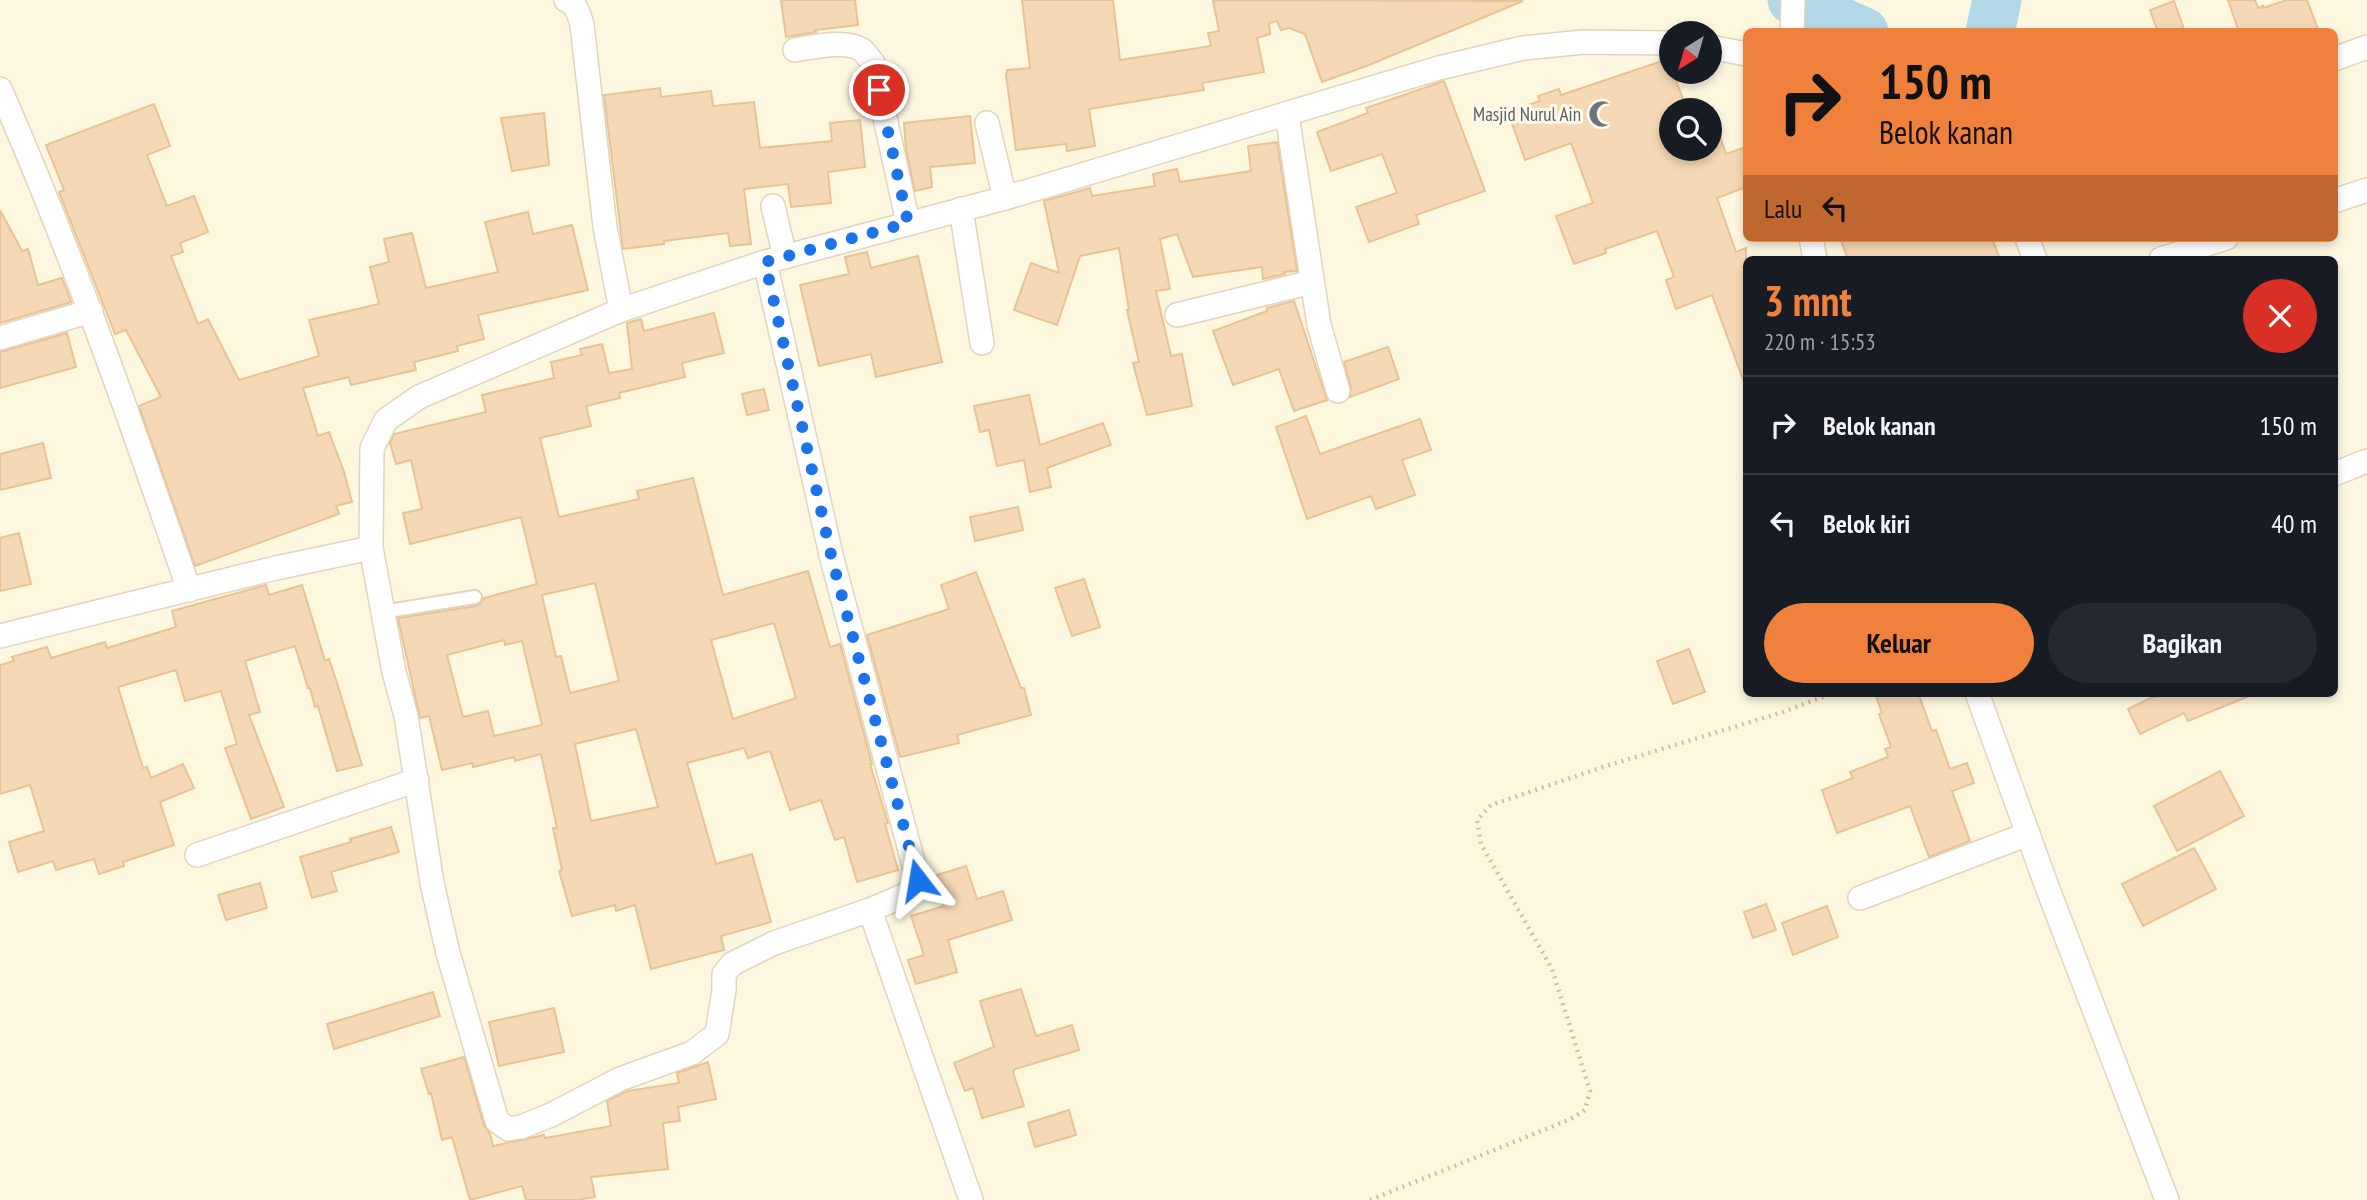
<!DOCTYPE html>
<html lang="id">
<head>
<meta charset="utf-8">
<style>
  :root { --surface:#171b24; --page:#242831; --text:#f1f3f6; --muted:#9ea1a6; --line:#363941; --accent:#f0813c }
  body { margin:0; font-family:"PT Sans Narrow",sans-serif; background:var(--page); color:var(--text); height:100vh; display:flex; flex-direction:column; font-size:26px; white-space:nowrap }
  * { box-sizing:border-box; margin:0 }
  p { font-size:23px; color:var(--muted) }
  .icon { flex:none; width:38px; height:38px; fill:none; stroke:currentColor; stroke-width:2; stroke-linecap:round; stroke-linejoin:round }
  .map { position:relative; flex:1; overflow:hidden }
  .sheet { position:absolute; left:1743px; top:256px; width:595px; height:441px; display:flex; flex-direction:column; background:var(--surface); border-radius:10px; box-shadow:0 4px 10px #0003 }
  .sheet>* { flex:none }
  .banner { position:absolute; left:1743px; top:28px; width:595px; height:214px; border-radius:10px; box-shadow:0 4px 10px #0003; background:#f0813c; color:#111; overflow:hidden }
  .needle { width:46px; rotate:217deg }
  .fabs { position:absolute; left:1659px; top:21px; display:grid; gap:14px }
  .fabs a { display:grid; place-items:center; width:63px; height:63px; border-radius:50%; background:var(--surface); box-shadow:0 4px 10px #0003; font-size:35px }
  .pin { position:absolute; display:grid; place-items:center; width:60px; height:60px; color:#fff; margin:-30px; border:4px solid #fff; border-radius:50%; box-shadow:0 2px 7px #0007 }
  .me { position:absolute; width:77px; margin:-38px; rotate:346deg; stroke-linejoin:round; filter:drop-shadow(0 0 5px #0008) }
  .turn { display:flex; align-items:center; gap:24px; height:147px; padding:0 21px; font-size:32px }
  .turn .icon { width:91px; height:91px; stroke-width:2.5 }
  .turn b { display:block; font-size:49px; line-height:60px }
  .then { display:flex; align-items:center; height:66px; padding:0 21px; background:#0003; gap:14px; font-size:26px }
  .round { display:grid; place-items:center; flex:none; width:74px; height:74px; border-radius:37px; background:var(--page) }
  .head { display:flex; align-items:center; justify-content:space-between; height:119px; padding:0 21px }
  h1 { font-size:42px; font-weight:600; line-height:52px; color:var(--accent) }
  .button { display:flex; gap:14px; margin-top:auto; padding:14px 21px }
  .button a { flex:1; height:80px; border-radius:42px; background:var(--accent); color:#111; font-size:28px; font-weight:600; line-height:80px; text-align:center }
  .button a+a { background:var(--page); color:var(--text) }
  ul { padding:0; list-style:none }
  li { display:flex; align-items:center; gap:21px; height:98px; padding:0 21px; border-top:2px solid var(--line) }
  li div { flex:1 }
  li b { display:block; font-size:26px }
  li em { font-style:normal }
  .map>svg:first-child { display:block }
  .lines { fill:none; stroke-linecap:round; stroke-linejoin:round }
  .river { stroke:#b3d8e8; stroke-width:49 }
  .building { fill:#f5d9b6; stroke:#e8c295; stroke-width:2; fill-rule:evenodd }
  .lane-casing { stroke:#e2d4bb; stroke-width:16 }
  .street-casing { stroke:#e2d4bb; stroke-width:26 }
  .path { stroke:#d9bc99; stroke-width:4.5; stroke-dasharray:2 5; stroke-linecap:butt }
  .lane { stroke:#fff; stroke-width:12 }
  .street { stroke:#fff; stroke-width:23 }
  .route { stroke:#1a73e8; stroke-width:12; stroke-dasharray:0 21.6 }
  .labels { text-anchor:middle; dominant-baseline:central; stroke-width:6; stroke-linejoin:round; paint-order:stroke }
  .worship-label { font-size:19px; fill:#5b616d; stroke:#fff9e7; text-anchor:end }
</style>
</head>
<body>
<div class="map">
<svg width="2367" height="1200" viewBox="0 0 2367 1200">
  <rect width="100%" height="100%" fill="#fef7e0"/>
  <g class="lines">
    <!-- river -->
    <g class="river">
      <polyline points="1792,0 1864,32"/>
      <polyline points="1990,32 1997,0"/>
    </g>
  </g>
  <!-- building -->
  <g class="building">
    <polygon points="781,0 855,0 858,25 815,30 816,32 786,37"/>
    <polygon points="1022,0 1113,0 1120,60 1211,46 1208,33 1219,31 1213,0 1523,1 1369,65 1322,82 1305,34 1289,28 1281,30 1277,21 1269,23 1270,34 1257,38 1264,72 1202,83 1204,90 1089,109 1095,146 1067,151 1066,144 1016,150 1006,75 1007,70 1030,68"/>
    <polygon points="2228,0 2255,0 2258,8 2263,6 2263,8 2287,0 2307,0 2319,32 2239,32"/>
    <polygon points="2174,1 2185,32 2158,32 2150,10"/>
    <polygon points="1668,59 1687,110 1671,110 1671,149 1710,149 1711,111 1726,154 1746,147 1746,187 1717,198 1736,252 1746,248 1746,381 1744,382 1712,295 1676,309 1666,280 1674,277 1657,231 1605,249 1606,253 1574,264 1556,216 1593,203 1571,143 1525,160 1508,112 1540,101 1538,96 1559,89 1561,95"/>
    <polygon points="1444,81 1485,191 1416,215 1419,224 1369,242 1356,207 1397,193 1382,154 1331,171 1317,132 1368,113 1366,108"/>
    <polygon points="660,88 661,97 711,91 713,106 754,102 760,148 832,141 830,123 860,120 865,167 828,172 831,203 791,207 788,184 744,189 751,244 730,246 728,233 664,241 664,244 623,249 604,95"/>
    <polygon points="154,104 170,146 147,155 167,206 194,196 208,232 180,243 183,252 171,256 198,324 208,319 239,380 319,356 309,320 379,304 370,267 389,262 384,239 412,233 426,288 498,272 485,222 528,212 533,234 572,225 588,290 478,315 484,339 457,346 458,351 414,362 416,370 351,385 349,377 303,388 318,436 329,432 344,472 352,502 336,506 339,514 195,566 139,406 161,397 126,330 115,334 59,192 64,190 46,145"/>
    <polygon points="544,113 549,165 512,171 501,118"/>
    <polygon points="970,116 975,163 930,167 932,187 915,191 906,150 904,123"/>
    <polygon points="1277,142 1297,271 1284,272 1285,274 1263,279 1262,267 1193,277 1177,234 1160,239 1170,289 1156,291 1171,356 1182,354 1192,406 1147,415 1133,363 1139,362 1127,310 1129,310 1119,248 1080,256 1057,325 1014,310 1031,263 1059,273 1044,201 1090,188 1092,196 1155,186 1153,174 1177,169 1180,182 1251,171 1248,146"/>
    <polygon points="0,210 22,251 28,249 38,285 62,278 71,302 0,323"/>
    <polygon points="1840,238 1992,238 2000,259 1848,259"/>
    <polygon points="867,252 871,268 918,256 942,362 876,377 871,354 819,366 800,285 849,274 845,257"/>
    <polygon points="1294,301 1327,400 1294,411 1279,369 1233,385 1213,331 1267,311 1267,308"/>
    <path d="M 714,313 L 724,353 L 682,363 L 685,377 L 619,393 L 620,398 L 586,406 L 591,426 L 540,438 L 559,517 L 639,499 L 637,491 L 693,478 L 723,595 L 808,571 L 830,647 L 840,644 L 872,764 L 870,764 L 888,823 L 885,824 L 898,870 L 857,882 L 844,837 L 835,840 L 821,800 L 790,810 L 770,751 L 748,758 L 744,748 L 687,763 L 716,864 L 752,854 L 771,922 L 721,936 L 724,950 L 651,969 L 635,905 L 616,911 L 615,905 L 572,916 L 559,871 L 562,870 L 553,828 L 557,828 L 541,754 L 515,761 L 514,757 L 473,767 L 472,763 L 442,770 L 429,716 L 420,718 L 398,618 L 476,606 L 481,603 L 484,598 L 537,584 L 521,517 L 410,544 L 403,513 L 422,509 L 411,460 L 396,464 L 390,443 L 394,434 L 486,412 L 482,395 L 554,378 L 551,362 L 582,355 L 580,349 L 602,344 L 609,373 L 632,369 L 627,323 L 641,319 L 644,331 ZM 595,583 L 619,681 L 570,693 L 561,656 L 556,657 L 542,595 ZM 774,623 L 796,698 L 733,719 L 711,640 ZM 504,640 L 505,645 L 522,641 L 542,725 L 494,736 L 488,711 L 463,717 L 447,655 ZM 636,729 L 658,807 L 591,821 L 575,744 Z"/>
    <polygon points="67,333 76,367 0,388 0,352"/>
    <polygon points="1388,347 1399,379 1350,397 1351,387 1344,362"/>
    <polygon points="764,389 769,410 747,415 742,394"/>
    <polygon points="1029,395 1040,445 1103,423 1111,445 1047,468 1051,487 1030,492 1024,460 997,466 989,430 980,432 974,406"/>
    <polygon points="1306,416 1320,454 1420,419 1431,450 1402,460 1415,495 1376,509 1371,496 1307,519 1276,427"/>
    <polygon points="43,443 51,478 0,490 0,454"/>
    <polygon points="1018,507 1023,530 975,541 970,517"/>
    <polygon points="19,533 31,584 0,591 0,538"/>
    <polygon points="976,572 1021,688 1024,688 1031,715 957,735 959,743 900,757 867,635 949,609 941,585"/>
    <polygon points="1084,579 1100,627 1072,636 1055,588"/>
    <polygon points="266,585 269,595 302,585 325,661 329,659 337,683 362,765 337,771 318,706 315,707 310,688 308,688 295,646 245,661 260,712 249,715 284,807 251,819 225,748 237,744 221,691 185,701 176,670 118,687 143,768 147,767 151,778 183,764 194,788 160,802 174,845 123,862 124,866 99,874 94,859 56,870 53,861 18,872 9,842 44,831 30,785 0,794 0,665 14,661 12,657 47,647 51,658 105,642 107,648 176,627 172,611"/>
    <polygon points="1689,649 1705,692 1673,704 1657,661"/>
    <polygon points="1875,693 1918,693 1932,731 1936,730 1950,769 1967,763 1974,783 1952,791 1970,841 1929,857 1910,806 1837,833 1822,790 1853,778 1850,772 1888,757 1885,749 1891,747 1879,714 1882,713"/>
    <polygon points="2161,693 2254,693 2254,694 2188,721 2184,713 2140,734 2128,709"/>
    <polygon points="2220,771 2244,816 2177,851 2154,806"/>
    <polygon points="391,827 399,852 331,872 337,891 312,898 300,857 351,842 350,839"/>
    <polygon points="2194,848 2216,889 2143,926 2122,884"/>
    <polygon points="966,866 977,899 1003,891 1012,920 948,940 957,972 916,984 908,960 924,955 911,916 944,906 934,876"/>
    <polygon points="260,883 267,908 226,920 218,895"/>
    <polygon points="1766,904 1776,930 1753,938 1744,912"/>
    <polygon points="1827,906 1838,937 1793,955 1782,923"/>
    <polygon points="1021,989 1036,1036 1072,1025 1079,1050 1015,1069 1013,1072 1024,1106 982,1118 973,1088 965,1091 954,1063 994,1047 980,1001"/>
    <polygon points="433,992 440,1016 334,1049 327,1024"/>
    <polygon points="554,1008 564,1052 499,1066 489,1022"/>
    <polygon points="464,1057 484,1125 490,1134 493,1146 544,1135 545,1138 611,1126 607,1101 628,1091 679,1083 677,1073 708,1062 716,1099 678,1107 680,1121 663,1123 668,1169 591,1177 595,1197 577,1200 526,1200 522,1186 470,1200 452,1137 442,1140 431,1093 429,1094 421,1069"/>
    <polygon points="1069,1110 1076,1135 1035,1147 1028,1123"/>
  </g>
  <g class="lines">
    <defs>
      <polyline id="lane" points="382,612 475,597"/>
      <g id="street">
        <path d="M 566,0 C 577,4 579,15 582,25 L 605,227 L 621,310"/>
        <polyline points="1792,32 1793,0"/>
        <polyline points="1710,47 1746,54"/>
        <path d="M 795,50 C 812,47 847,39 862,50 C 866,53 870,60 873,63 L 908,223"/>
        <polyline points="2334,59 2367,47"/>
        <path d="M 0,89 C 72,253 131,421 189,590"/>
        <polyline points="1287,115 1319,325 1338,391"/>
        <polyline points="987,123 1005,198"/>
        <polyline points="2334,201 2367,190"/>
        <polyline points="773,206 785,257"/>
        <polyline points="961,209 982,343"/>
        <polyline points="1811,238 1815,259"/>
        <polyline points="2027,238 2035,259"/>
        <polyline points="2161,259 2226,238"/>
        <polyline points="765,262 832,559 918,880 913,889 905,895 870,910 774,943 732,964 724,974 724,990 717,1034 692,1053 620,1079 551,1115 521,1127 508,1129 497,1121 448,953 432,883 406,716 394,672 371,548 372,448 386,420 419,397 621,310 765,262 1005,198 1439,68 1523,48 1584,42 1671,43"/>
        <polyline points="1177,315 1312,282"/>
        <polyline points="0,338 91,311"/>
        <polyline points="2334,474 2367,461"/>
        <polyline points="0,636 276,568 371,548"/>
        <polyline points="1977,693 2046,884 2167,1200"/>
        <polyline points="197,855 417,780"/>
        <polyline points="1860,898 2028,834"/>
        <polyline points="870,910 971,1200"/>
      </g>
    </defs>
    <!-- lane casing -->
    <use href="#lane" class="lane-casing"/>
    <!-- street casing -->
    <use href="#street" class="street-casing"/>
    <!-- path -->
    <polyline class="path" points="1370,1200 1571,1119 1585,1110 1590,1091 1552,969 1481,844 1477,820 1491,805 1603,767 1783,712 1833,693"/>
    <!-- lane -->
    <use href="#lane" class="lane"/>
    <!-- street -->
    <use href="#street" class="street"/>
  </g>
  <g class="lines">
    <!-- route -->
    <polyline class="route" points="879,90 908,223 765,262 832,559 918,880"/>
  </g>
  <!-- icons -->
  <defs>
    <symbol id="mosque-bare" viewBox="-9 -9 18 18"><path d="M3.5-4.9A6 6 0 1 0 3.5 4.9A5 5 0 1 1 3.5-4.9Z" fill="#6b7280" stroke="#fff9e7" stroke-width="2.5" paint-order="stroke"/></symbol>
  </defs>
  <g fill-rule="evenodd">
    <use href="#mosque-bare" x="1583" y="95" width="38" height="38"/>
  </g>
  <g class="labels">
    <!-- worship labels -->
    <g class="worship-label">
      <text x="1581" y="114">Masjid Nurul Ain</text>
    </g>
  </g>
</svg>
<div class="fabs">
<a><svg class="needle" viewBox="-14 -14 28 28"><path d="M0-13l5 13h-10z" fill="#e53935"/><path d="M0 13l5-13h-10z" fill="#9ea1a6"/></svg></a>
<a><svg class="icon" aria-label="search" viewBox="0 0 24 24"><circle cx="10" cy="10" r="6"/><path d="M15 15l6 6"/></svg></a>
</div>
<div class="pin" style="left:879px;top:90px;background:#d93025"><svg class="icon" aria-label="arrive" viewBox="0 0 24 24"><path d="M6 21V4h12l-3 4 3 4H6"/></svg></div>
<svg class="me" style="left:918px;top:880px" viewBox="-20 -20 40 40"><path d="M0-17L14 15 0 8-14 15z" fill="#1a73e8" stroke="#fff" stroke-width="4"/></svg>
<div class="banner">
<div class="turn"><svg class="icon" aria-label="right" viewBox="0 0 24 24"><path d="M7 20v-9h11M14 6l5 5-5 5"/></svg><div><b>150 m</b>Belok kanan</div></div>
<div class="then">Lalu<svg class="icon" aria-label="left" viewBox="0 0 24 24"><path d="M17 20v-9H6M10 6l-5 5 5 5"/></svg></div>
</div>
<section class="sheet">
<div class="head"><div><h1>3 mnt</h1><p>220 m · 15:53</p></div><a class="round" style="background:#d93025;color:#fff"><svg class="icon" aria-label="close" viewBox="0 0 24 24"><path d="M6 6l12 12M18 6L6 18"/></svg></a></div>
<ul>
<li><svg class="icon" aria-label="right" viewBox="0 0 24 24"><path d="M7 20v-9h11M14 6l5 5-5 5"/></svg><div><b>Belok kanan</b></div><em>150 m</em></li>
<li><svg class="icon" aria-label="left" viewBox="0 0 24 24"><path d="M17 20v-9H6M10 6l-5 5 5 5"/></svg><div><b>Belok kiri</b></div><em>40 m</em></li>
</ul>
<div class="button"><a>Keluar</a><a>Bagikan</a></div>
</section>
</div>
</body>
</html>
